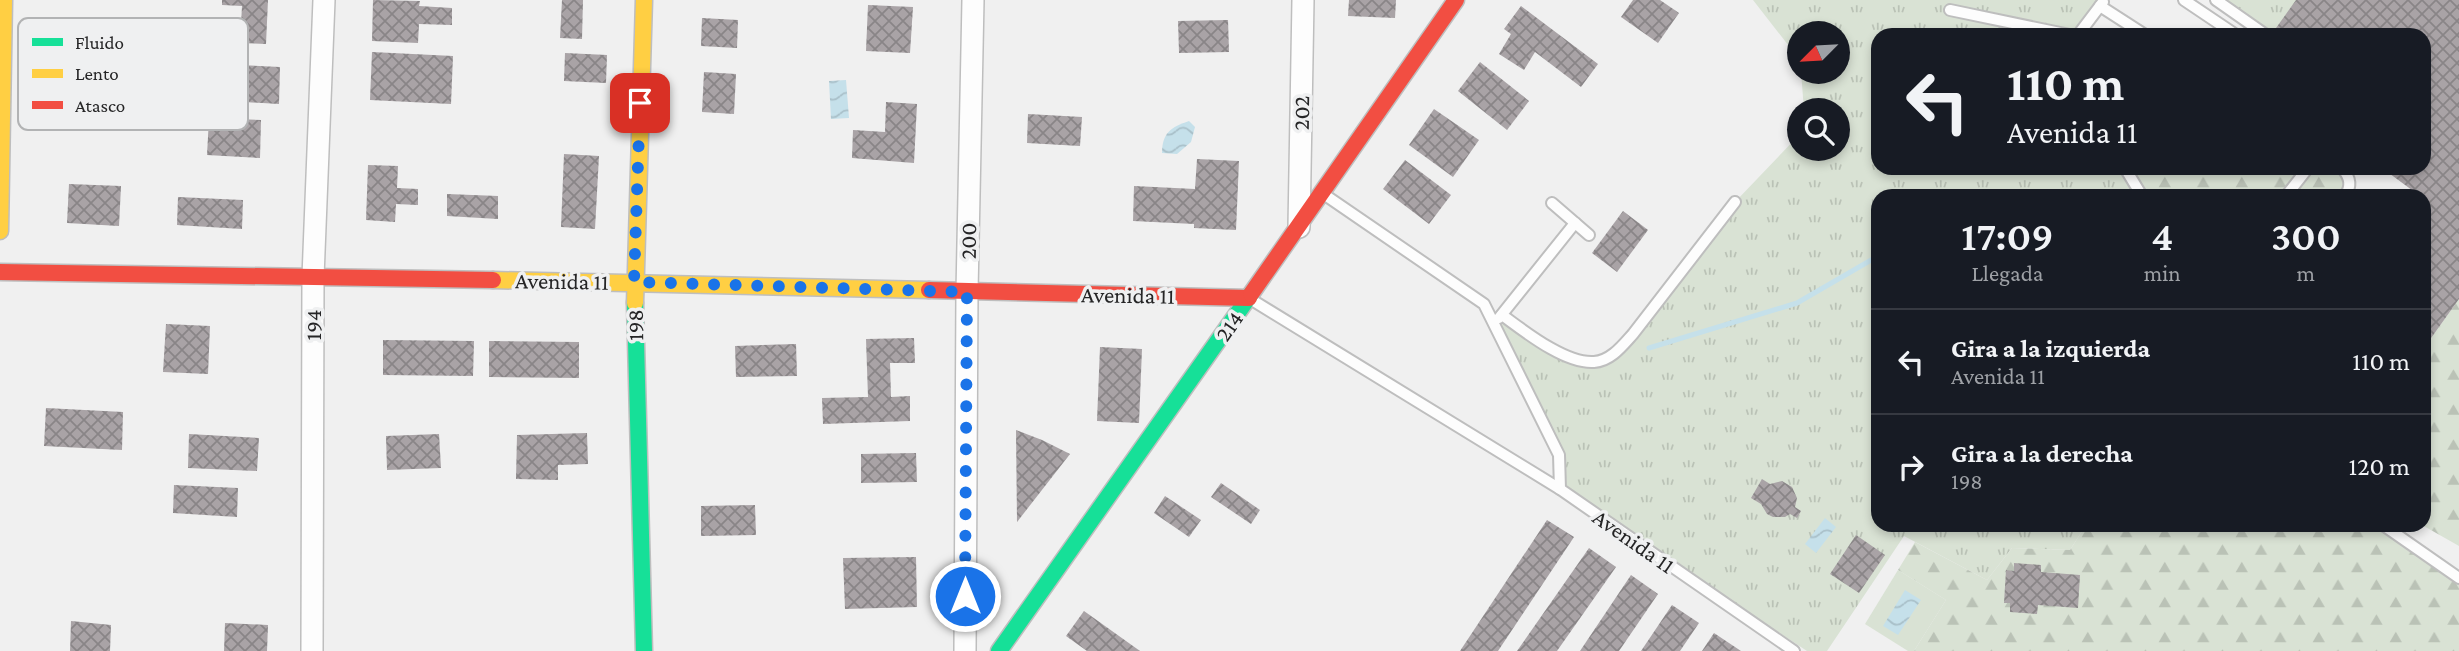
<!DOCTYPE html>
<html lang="es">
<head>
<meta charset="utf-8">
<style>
  :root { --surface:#171b24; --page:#20242c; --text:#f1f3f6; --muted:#9ea1a6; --line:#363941 }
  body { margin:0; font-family:"Crimson Pro",serif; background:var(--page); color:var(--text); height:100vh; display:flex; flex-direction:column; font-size:26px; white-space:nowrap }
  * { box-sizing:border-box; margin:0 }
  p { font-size:23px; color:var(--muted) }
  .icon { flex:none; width:38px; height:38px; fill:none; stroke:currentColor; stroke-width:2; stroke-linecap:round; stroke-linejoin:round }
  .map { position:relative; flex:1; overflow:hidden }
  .side { position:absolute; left:1871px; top:189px; width:560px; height:343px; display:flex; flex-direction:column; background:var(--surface); border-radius:21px; box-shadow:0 4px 10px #0003 }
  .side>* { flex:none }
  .top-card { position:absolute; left:1871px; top:28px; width:560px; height:147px; border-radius:21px; box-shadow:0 4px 10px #0003; background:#171b24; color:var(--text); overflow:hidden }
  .needle { width:46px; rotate:246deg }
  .fabs { position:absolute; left:1787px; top:21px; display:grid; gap:14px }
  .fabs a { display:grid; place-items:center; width:63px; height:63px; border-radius:50%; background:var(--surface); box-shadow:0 4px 10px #0003; font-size:35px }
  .pin { position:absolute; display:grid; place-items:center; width:60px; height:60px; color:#fff; margin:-30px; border-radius:14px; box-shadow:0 4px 10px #0006 }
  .me { position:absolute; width:77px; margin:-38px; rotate:0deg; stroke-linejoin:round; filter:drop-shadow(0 0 5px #0008) }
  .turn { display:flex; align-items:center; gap:24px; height:147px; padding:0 21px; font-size:32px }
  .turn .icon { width:91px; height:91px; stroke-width:2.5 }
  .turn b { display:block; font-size:49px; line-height:60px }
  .eta { display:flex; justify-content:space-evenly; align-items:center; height:119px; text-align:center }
  .eta b { font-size:42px; font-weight:600; line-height:49px }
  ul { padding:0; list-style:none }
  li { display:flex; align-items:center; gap:21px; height:105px; padding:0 21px; border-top:2px solid var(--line) }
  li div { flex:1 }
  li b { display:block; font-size:26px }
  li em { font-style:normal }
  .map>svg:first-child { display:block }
  .grass { fill:url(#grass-tufts) }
  .forest { fill:url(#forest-firs) }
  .pitch { fill:#d9e2d4 }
  .water { fill:url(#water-waves) }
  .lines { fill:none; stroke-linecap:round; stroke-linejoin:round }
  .stream { stroke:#c5e0ea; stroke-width:5 }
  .building { fill:url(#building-cross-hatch) }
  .lane-casing { stroke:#bebebe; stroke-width:14 }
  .street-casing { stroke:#bebebe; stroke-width:24 }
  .fast-casing { stroke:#bebebe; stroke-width:19 }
  .slow-casing { stroke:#bebebe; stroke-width:19 }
  .jam-casing { stroke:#bebebe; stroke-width:19 }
  .lane { stroke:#fdfdfd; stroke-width:10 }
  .street { stroke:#fdfdfd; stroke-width:21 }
  .fast { stroke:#16e098; stroke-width:16 }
  .slow { stroke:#ffcf43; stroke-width:16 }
  .jam { stroke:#f24e42; stroke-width:16 }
  .route { stroke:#1a73e8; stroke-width:12; stroke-dasharray:0 21.6 }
  .labels { text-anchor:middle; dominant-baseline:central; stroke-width:7; stroke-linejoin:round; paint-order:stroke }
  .street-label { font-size:23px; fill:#252526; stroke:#eff0f1 }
  .key { fill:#eff0f1; stroke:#b2b3b4; stroke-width:2 }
  .key-label { font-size:19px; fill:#252526 }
</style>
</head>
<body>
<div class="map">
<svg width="2459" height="651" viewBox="0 0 2459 651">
  <defs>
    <pattern id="grass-tufts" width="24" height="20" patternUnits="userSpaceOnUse" patternTransform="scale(1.75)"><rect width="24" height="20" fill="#d9e2d4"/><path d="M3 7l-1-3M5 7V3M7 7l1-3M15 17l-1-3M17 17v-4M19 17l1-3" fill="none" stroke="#bac2b6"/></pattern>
    <pattern id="forest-firs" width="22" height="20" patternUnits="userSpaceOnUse" patternTransform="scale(1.75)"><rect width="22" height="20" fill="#d9e2d4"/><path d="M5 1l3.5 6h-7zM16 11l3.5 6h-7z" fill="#bac2b6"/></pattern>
    <pattern id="water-waves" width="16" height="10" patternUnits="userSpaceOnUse" patternTransform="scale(1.75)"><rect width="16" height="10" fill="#c5e0ea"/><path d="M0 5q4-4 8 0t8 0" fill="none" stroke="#a9c0c9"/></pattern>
    <pattern id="building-cross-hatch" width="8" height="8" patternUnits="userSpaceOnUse" patternTransform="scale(1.75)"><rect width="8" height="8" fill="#a9a3a6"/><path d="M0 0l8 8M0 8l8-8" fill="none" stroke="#898587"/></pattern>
  </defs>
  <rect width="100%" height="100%" fill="#f0f0f0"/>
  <!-- grass -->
  <g class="grass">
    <polygon points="1753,0 2104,0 2078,35 1878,35 1878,168 2125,168 2142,196 1878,196 1878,525 2086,525 2070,550 2012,548 1987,580 1904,536 1827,651 1807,651 1560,489 1559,455 1495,323 1502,315 1528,334 1593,362 1616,353 1735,202 1799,135 1799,149 1838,149 1838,110 1804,110 1801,72 1838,72 1838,33 1799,33 1799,59"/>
    <polygon points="2226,0 2310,0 2285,35 2277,35"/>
  </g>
  <!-- forest -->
  <g class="forest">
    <polygon points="2125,168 2342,168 2345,171 2345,196 2142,196"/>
    <polygon points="2459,299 2459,546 2422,525 2427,469 2424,468 2424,348"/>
    <polygon points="2086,525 2381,525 2459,580 2459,651 1914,651 1946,600 1898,570 1915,542 1987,580 2012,548 2070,550"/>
  </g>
  <!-- pitch -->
  <polygon class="pitch" points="1898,570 1946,600 1914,651 1908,651 1865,624"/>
  <!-- water -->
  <g class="water">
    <polygon points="846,80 849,118 831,119 829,81"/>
    <path d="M 1189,121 L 1195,127 L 1191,142 L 1177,154 L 1162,153 C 1162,133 1171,127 1189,121 Z"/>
    <polygon points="1825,518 1836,527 1816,553 1805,544"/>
    <polygon points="1905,590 1921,600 1898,635 1883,626"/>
  </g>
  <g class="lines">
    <!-- stream -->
    <g class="stream">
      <polyline points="1998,196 2009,194 2012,196"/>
      <polyline points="1649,348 1797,303 1878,256"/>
    </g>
  </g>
  <!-- building -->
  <g class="building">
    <polygon points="222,0 268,0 266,44 240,43 242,6 222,5"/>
    <polygon points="373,0 420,1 419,6 452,8 452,25 419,24 418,43 372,41"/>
    <polygon points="562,0 583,0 582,39 560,38"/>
    <polygon points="1349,0 1396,0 1395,18 1348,16"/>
    <polygon points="1633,0 1660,0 1679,13 1658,43 1621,17"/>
    <polygon points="2296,0 2459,0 2459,299 2424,348 2424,196 2420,196 2382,168 2424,168 2424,35 2271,35"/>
    <polygon points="868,5 913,7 910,53 866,51"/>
    <polygon points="1521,6 1598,64 1581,87 1535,52 1524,70 1499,54 1511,34 1504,29"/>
    <polygon points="702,18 738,20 737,48 701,46"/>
    <polygon points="1228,20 1229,52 1179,53 1178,21"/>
    <polygon points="372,52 453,56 451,104 370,100"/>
    <polygon points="565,53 607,55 606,83 564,81"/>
    <polygon points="1480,62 1529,101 1507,130 1458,91"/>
    <polygon points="196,63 280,67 279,104 195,99"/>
    <polygon points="704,72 736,74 734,114 702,112"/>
    <polygon points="886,102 917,104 914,163 852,158 853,130 885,132"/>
    <polygon points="1434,109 1479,140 1453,177 1409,145"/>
    <polygon points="1028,114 1082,117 1080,146 1027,143"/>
    <polygon points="209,118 261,120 260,158 207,155"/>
    <polygon points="564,154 599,156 595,229 561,227"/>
    <polygon points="1197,159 1239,161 1236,230 1194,228 1194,224 1133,221 1134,186 1195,189"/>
    <polygon points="1405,160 1451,195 1429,224 1383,189"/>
    <polygon points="368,165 398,166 397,188 418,189 418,205 396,204 395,222 366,220"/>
    <polygon points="69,184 121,186 119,226 67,223"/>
    <polygon points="447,194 498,196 498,219 447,216"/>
    <polygon points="178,197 243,200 242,229 177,225"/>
    <polygon points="1623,211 1648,230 1617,272 1592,253"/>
    <polygon points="166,324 210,326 208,374 163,372"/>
    <polygon points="914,338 915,363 890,363 891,397 910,396 910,421 823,424 822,398 868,397 866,339"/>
    <polygon points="383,340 474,341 473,376 383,375"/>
    <polygon points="489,341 579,342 579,378 489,377"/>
    <polygon points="796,344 797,376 736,377 735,346"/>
    <polygon points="1100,347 1142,349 1139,423 1097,421"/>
    <polygon points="46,408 123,412 122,450 44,446"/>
    <polygon points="1016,430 1042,440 1070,454 1017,522"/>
    <polygon points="587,433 588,464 558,465 558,480 516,479 517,435"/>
    <polygon points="189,434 259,438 257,471 188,468"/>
    <polygon points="439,434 441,468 387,470 386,436"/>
    <polygon points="916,453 917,482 861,483 861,454"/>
    <polygon points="1762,479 1770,484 1782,481 1792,487 1797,498 1795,507 1801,511 1797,518 1790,514 1785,517 1773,517 1767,514 1761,504 1751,498"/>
    <polygon points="1221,483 1260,510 1251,524 1211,497"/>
    <polygon points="174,485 238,488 237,517 173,513"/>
    <polygon points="1165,496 1201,520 1189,537 1154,513"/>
    <polygon points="755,505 756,535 701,536 701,506"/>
    <polygon points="1547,520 1574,537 1498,651 1460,651"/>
    <polygon points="1856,535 1885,555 1859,593 1830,574"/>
    <polygon points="1589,548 1616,567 1557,651 1517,651"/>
    <polygon points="916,557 917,607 845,609 843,558"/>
    <polygon points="2014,563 2041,565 2041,572 2080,575 2078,608 2038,605 2037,614 2010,612 2010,603 2004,603 2006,570 2014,571"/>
    <polygon points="1631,575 1658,594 1619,651 1580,651"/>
    <polygon points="1672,605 1699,623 1680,651 1641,651"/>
    <polygon points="1084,611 1140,651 1087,651 1066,636"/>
    <polygon points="71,621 111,625 110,651 70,651"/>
    <polygon points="225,623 268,625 267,651 224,651"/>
    <polygon points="1714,633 1741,651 1702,651"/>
  </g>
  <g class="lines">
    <defs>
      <g id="lane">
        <polyline points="2184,0 2236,35"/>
        <polyline points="2216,0 2266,35"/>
        <polyline points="2100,6 2145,35"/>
        <polyline points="1950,10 2070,35"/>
        <polyline points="2078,35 2103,2"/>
        <polyline points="2125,168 2142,196"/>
        <path d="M 2342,168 C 2350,177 2352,186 2345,196"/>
        <polyline points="1325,195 1484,304 1559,455 1560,489 1794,651"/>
        <polyline points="2286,196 2308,168"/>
        <polyline points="1552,203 1589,235"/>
        <polyline points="1252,300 1560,489"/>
        <path d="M 1502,315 C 1524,331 1565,364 1594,362 C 1611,361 1623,345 1633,334 L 1735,202"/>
        <polyline points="1499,318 1575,223"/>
        <polyline points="2383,525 2459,578"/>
      </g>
      <g id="street">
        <polyline points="1299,227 1303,0"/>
        <polyline points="312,651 313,277 324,0"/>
        <polyline points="965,651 967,292 973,0"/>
      </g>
      <g id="fast">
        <polyline points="635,303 644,651"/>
        <polyline points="999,651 1251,294"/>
      </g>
      <g id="slow">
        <polyline points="0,231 4,0"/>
        <polyline points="493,280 929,290"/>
        <polyline points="635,303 644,0"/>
      </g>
      <g id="jam">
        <polyline points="0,272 493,280"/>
        <polyline points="929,290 1249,298"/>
        <polyline points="1251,294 1456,0"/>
      </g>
    </defs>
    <!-- lane casing -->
    <use href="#lane" class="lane-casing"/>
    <!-- street casing -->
    <use href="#street" class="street-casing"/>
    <!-- fast casing -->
    <use href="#fast" class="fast-casing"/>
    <!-- slow casing -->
    <use href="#slow" class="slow-casing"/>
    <!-- jam casing -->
    <use href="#jam" class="jam-casing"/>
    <!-- lane -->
    <use href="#lane" class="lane"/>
    <!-- street -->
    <use href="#street" class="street"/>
    <!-- fast -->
    <use href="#fast" class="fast"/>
    <!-- slow -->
    <use href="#slow" class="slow"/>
    <!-- jam -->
    <use href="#jam" class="jam"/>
  </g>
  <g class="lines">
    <!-- route -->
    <polyline class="route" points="640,103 634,282 967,292 965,596"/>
  </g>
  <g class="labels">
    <!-- street labels -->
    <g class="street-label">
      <text transform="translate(1301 113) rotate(-89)">202</text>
      <text transform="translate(968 241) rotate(-89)">200</text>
      <text transform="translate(562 281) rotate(1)">Avenida 11</text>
      <text transform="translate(1128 295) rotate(1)">Avenida 11</text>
      <text transform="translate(313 325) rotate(-90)">194</text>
      <text transform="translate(635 325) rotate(-91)">198</text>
      <text transform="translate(1229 326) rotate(-55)">214</text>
      <text transform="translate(1634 541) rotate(35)">Avenida 11</text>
    </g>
  </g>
  <!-- legend -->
  <rect x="18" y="18" width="230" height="112" rx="10" class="key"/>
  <rect x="32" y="38" width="31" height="8" fill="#16e098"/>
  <rect x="32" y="69" width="31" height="9" fill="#ffcf43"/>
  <rect x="32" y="101" width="31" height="8" fill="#f24e42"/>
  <g class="key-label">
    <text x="75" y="49">Fluido</text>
    <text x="75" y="80">Lento</text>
    <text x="75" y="112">Atasco</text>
  </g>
</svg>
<div class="fabs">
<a><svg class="needle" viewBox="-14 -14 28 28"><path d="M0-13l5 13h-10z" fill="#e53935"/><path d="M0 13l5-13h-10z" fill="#9ea1a6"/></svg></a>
<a><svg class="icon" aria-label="search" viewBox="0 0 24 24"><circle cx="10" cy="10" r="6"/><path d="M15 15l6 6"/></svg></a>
</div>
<div class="pin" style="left:640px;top:103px;background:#d93025"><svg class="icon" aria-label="arrive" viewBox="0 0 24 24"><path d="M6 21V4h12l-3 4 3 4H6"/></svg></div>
<svg class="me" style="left:965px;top:596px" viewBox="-20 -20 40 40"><circle r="17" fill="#1a73e8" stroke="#fff" stroke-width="3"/><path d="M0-11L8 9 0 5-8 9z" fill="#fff"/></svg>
<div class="top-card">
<div class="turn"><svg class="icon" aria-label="left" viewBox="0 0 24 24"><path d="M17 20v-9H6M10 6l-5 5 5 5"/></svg><div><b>110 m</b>Avenida 11</div></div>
</div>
<section class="side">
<div class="eta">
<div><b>17:09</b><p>Llegada</p></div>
<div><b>4</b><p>min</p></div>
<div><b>300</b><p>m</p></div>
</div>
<ul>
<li><svg class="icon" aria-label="left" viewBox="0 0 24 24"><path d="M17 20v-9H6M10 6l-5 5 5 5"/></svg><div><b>Gira a la izquierda</b><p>Avenida 11</p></div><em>110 m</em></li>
<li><svg class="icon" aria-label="right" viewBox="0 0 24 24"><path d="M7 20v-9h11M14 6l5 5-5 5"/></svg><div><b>Gira a la derecha</b><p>198</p></div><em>120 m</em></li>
</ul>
</section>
</div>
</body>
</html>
